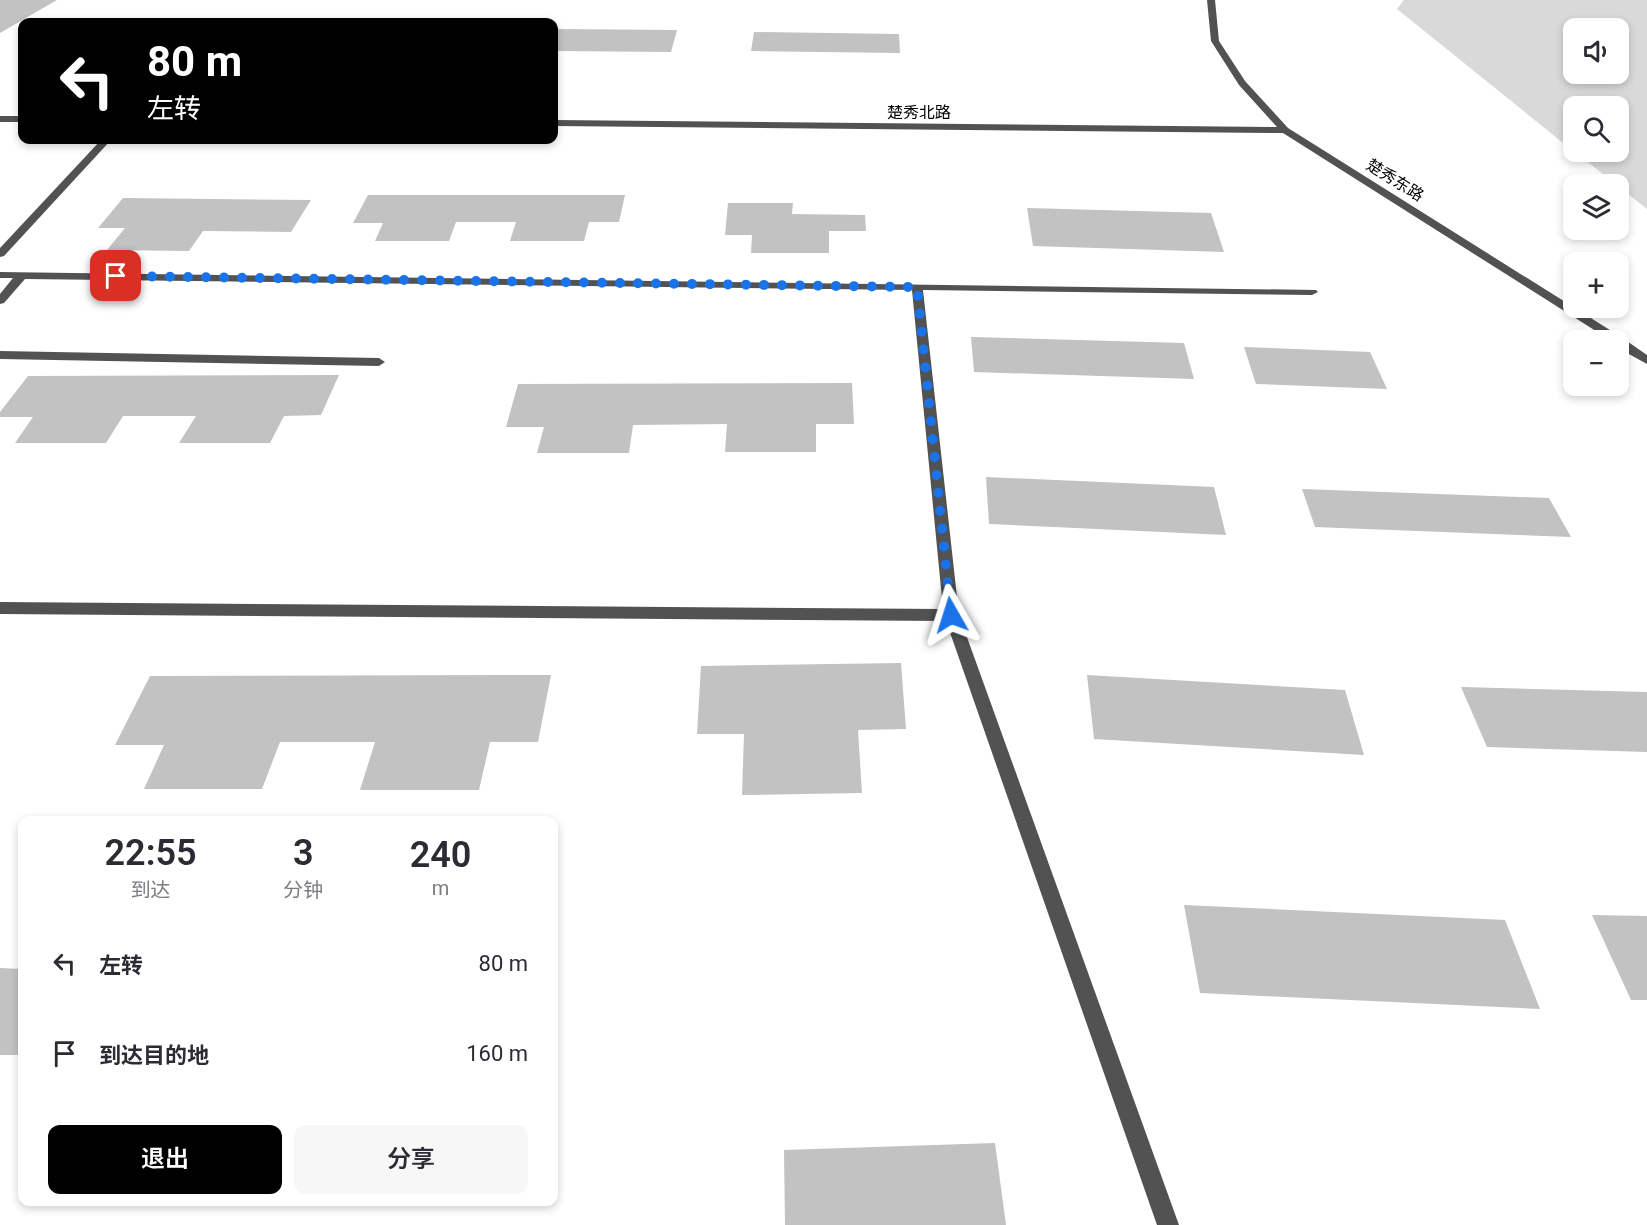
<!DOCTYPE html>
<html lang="zh">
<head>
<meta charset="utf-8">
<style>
  :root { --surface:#fff; --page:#f7f7f7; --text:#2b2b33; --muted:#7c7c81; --accent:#000 }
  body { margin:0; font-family:Roboto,"Noto Sans SC",sans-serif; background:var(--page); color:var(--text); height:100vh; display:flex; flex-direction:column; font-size:22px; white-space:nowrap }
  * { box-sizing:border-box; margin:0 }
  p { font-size:20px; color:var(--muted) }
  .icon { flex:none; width:33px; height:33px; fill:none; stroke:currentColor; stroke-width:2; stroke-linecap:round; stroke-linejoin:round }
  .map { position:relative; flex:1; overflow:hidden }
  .drawer { position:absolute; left:18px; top:816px; width:540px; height:390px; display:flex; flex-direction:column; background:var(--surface); border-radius:12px; box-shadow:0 3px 9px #0003 }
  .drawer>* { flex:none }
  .banner { position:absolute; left:18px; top:18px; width:540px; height:126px; border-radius:12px; box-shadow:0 3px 9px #0003; background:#000; color:#fff; overflow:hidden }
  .buttons { position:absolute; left:1563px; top:18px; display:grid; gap:12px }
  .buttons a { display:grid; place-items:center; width:66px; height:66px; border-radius:12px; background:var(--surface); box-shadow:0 3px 9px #0003; font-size:30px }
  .pin { position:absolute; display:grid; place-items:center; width:51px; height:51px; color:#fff; margin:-26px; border-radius:12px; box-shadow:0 3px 9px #0006 }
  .me { position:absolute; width:66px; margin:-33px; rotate:354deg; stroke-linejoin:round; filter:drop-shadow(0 0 4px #0008) }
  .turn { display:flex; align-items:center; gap:21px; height:126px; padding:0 30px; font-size:27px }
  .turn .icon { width:78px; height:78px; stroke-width:2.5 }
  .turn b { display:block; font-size:42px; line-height:51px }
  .eta { display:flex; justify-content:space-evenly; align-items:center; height:102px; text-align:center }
  .eta b { font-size:36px; font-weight:600; line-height:42px }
  .cta { display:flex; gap:12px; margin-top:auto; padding:12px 30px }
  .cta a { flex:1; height:69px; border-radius:12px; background:var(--accent); color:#fff; font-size:24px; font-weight:600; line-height:69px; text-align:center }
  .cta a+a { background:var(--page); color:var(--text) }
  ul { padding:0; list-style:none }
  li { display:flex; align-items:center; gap:18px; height:90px; padding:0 30px }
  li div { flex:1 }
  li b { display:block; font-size:22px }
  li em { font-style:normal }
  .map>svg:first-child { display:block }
  .green { fill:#d9d9d9; fill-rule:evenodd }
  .building { fill:#c2c2c2 }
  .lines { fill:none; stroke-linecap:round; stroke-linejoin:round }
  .minor { fill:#525252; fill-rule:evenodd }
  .route { stroke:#1a73e8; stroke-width:10; stroke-dasharray:0 18 }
  .labels { text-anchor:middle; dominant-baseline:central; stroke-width:4.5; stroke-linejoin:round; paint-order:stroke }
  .far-street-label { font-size:16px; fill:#000; stroke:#fff }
</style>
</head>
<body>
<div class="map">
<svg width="1647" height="1225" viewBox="0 0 1647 1225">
  <rect width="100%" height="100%" fill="#fff"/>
  <!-- green -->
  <path class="green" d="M 1404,0 L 1647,0 L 1647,209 L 1575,152 L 1618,152 L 1618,106 L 1574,106 L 1573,151 L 1397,9 ZM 1574,28 L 1618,28 L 1618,74 L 1574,74 Z"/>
  <!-- building -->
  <g class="building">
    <polygon points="0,0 57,0 0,33"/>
    <polygon points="554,29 677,30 671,52 554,51"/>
    <polygon points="754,32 899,34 900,53 751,51"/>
    <polygon points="368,195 625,195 619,222 589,222 584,241 510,241 516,222 456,222 449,241 375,241 383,223 353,223"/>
    <polygon points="123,198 311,200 291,232 203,231 189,251 107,250 125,228 98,228"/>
    <polygon points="728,203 793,203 792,214 865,215 866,231 829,231 829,253 751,253 752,235 725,235"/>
    <polygon points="1027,208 1211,213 1224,252 1033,246"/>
    <polygon points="971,337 1184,343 1194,379 974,372"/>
    <polygon points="1244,347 1370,352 1387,389 1256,384"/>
    <polygon points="339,375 321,415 284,416 270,443 179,443 196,416 123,416 106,443 15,443 33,417 0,417 0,412 28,376"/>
    <polygon points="852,383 854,424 816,424 816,452 725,452 727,424 633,425 629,453 537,453 544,427 506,427 518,384"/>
    <polygon points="986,477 1214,487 1226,535 989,524"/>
    <polygon points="1302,489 1549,498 1571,537 1315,527"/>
    <polygon points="901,663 906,729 858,730 862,793 742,795 744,734 697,734 701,666"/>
    <polygon points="551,675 538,742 490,742 479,790 360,790 375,742 280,742 262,789 144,789 164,745 115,745 150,676"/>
    <polygon points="1087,675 1345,690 1364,755 1094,739"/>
    <polygon points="1461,687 1647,692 1647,752 1487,747"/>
    <polygon points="1184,905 1505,920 1540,1009 1200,993"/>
    <polygon points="1592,915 1647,916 1647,1000 1631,1000"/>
    <polygon points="0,968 22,969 22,1055 0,1055"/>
    <polygon points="995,1143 1006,1225 785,1225 784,1150"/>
  </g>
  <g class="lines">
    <!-- minor -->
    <g class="minor">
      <polygon points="1207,0 1215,0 1219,41 1245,81 1288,128 1621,337 1647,355 1647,364 1618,348 1618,340 1610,340 1283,133 554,126 554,120 1277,127 1239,85 1211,41"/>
      <rect x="0" y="116" width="22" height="6"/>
      <polygon points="101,140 111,140 4,256 0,257 0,248"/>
      <polygon points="0,272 1316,290 1318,292 1312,295 923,290 959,615 1179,1225 1157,1225 946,621 0,614 0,602 943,609 912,290 25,279 4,303 0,304 0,294 13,278 0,278"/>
      <polygon points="0,351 379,358 385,362 379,366 0,359"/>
    </g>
  </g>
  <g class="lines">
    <!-- route -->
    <polyline class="route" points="116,276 917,287 951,615"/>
  </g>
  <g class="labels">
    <!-- far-street labels -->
    <g class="far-street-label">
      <text x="919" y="112">楚秀北路</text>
      <text transform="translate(1395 180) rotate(32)">楚秀东路</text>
    </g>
  </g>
</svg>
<div class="buttons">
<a><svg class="icon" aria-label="sound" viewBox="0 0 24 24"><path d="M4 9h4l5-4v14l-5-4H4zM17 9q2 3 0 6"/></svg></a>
<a><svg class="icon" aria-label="search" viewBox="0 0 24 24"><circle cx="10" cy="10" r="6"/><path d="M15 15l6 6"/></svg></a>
<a><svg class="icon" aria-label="layers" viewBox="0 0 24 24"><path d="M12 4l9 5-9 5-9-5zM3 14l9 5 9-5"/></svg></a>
<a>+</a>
<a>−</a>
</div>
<div class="pin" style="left:116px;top:276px;background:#d93025"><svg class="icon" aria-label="arrive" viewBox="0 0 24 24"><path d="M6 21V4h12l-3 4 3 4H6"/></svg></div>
<svg class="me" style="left:951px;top:615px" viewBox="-20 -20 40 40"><path d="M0-17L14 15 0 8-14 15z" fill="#1a73e8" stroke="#fff" stroke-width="4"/></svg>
<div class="banner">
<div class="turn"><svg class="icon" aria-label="left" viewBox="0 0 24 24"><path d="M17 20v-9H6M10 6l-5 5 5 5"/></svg><div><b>80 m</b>左转</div></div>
</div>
<section class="drawer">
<div class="eta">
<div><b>22:55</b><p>到达</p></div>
<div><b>3</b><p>分钟</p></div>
<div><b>240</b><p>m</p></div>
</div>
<ul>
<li><svg class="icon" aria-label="left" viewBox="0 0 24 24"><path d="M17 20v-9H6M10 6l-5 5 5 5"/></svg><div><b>左转</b></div><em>80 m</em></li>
<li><svg class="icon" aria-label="arrive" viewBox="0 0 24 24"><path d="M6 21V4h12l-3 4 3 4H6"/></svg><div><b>到达目的地</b></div><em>160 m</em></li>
</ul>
<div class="cta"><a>退出</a><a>分享</a></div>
</section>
</div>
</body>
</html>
